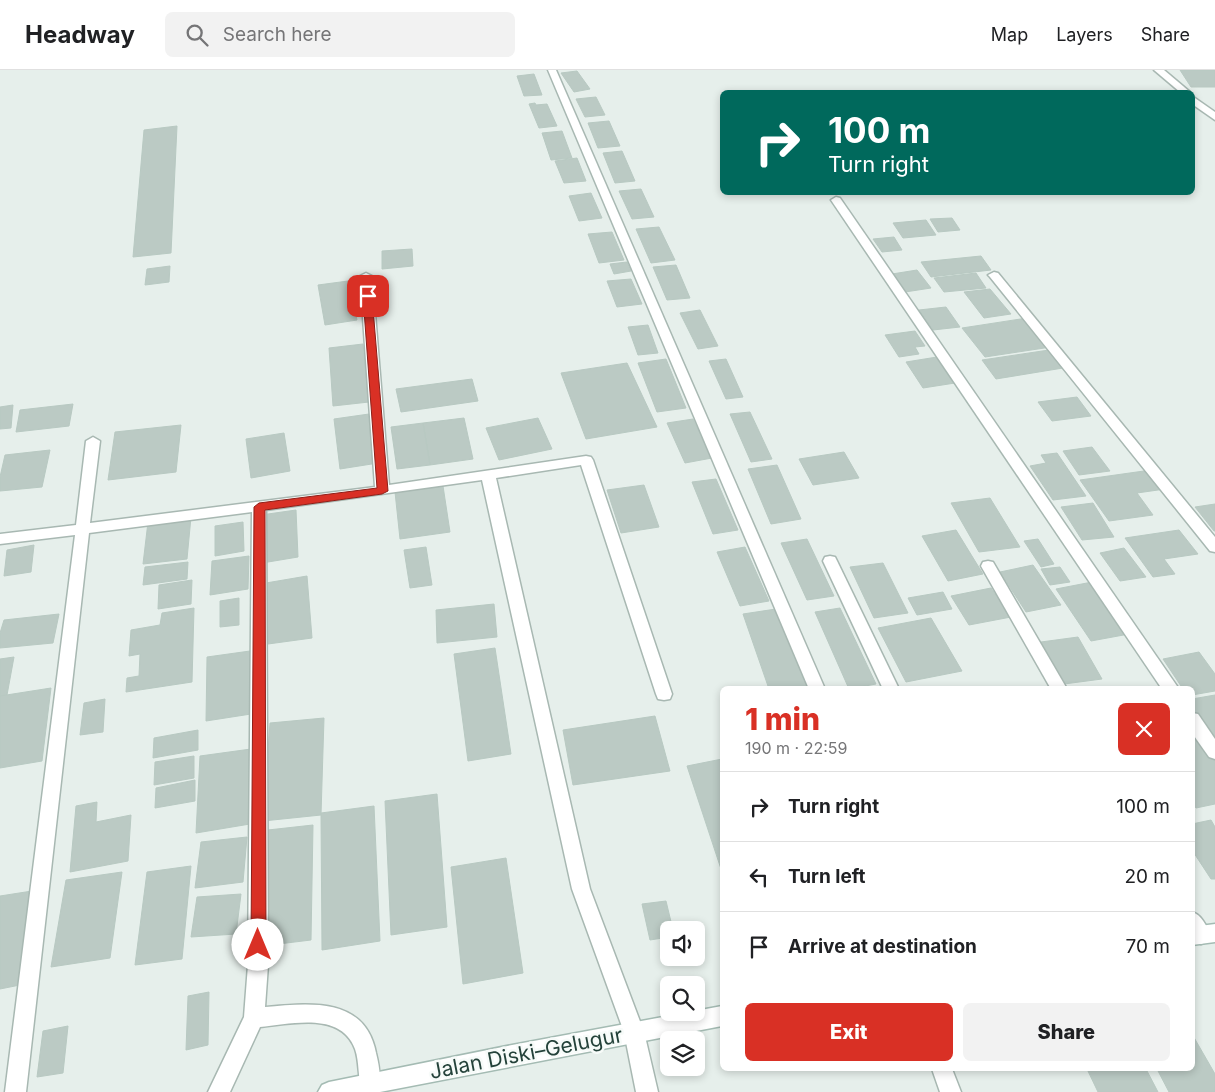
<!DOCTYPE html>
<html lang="en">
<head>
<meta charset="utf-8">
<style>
  :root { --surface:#fff; --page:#f2f2f2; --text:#202124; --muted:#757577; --line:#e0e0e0; --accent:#d93025 }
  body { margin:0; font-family:Inter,sans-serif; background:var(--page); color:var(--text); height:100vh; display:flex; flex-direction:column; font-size:19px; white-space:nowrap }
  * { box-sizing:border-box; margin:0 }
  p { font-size:16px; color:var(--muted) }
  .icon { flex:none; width:28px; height:28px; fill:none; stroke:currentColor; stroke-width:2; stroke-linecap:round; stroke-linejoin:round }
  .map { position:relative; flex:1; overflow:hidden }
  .drawer { position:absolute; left:720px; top:616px; width:475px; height:385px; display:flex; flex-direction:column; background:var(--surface); border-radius:8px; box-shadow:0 2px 8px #0003 }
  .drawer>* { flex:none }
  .hud { position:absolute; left:720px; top:20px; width:475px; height:105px; border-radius:8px; box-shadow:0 2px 8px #0003; background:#00695c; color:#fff; overflow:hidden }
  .tools { position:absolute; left:660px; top:851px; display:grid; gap:10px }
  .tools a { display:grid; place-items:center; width:45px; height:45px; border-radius:8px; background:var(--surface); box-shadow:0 2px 8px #0003; font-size:25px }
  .pin { position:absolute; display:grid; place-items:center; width:42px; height:42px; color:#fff; margin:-21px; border-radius:10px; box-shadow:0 2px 8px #0006 }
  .me { position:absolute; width:55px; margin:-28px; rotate:0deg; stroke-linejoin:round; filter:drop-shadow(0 0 4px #0008) }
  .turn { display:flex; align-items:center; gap:18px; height:105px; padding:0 25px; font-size:22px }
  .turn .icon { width:65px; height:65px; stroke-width:2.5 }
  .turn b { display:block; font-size:35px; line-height:42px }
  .round { display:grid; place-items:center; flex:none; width:52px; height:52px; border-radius:8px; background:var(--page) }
  .head { display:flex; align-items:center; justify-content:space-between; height:85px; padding:0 25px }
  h1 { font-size:30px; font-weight:800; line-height:38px; color:var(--accent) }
  .button { display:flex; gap:10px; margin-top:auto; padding:10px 25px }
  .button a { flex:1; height:58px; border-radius:8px; background:var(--accent); color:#fff; font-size:20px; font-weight:800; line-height:58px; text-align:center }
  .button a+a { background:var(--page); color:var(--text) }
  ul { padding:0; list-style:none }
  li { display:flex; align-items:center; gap:15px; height:70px; padding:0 25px; border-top:1px solid var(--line) }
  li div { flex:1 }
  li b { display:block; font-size:19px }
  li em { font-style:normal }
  header { display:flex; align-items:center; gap:30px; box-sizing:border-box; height:70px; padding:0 25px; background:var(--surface); border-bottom:1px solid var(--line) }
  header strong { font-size:24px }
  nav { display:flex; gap:28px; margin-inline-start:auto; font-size:18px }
  .search { width:350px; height:45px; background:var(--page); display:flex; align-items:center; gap:12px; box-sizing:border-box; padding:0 18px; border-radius:8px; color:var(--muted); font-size:19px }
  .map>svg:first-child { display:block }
  .building { fill:#bbcac4; stroke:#b8c9c2 }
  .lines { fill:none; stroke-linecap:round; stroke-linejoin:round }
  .street-casing { stroke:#a8b8b2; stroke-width:3 }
  .secondary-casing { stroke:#a4bbb3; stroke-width:3 }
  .street { fill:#fff; fill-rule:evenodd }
  .secondary { fill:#fff; fill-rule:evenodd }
  .route { fill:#d93025; stroke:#8d1f18 }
  .labels { text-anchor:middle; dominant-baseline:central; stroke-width:5; stroke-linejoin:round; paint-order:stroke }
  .near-street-label { font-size:21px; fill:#24423a; stroke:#f7fbf9 }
</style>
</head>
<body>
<header>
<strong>Headway</strong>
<div class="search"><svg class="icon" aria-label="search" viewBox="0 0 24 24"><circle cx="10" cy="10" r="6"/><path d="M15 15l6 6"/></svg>Search here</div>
<nav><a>Map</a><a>Layers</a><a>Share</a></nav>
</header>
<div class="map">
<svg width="1215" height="1022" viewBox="0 0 1215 1022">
  <rect width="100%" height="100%" fill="#e6efeb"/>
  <!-- building -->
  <g class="building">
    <polygon points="1180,0 1215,0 1215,17 1191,17"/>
    <polygon points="577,1 590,19 574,22 561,3"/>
    <polygon points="534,4 542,25 524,26 517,6"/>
    <polygon points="596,27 605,45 585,47 576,29"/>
    <polygon points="535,33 536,35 547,34 557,56 539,58 529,34"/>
    <polygon points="609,51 620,76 598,78 588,53"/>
    <polygon points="177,56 171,183 133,187 144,60"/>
    <polygon points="562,61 572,88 551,90 542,63"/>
    <polygon points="622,81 635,111 615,113 603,83"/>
    <polygon points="577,88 586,111 564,113 555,91"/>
    <polygon points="641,119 654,147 632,149 619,121"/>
    <polygon points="591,123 602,148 579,151 569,126"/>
    <polygon points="952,148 960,160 938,162 930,149"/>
    <polygon points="926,150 936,165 903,168 893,153"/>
    <polygon points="659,157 675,190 651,193 636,159"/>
    <polygon points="612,162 624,190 599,193 588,164"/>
    <polygon points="894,167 902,180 882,182 873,169"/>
    <polygon points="412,179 413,196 382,199 382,181"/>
    <polygon points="981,186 991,200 931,207 921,192"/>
    <polygon points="627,192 631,201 614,204 610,194"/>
    <polygon points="676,195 690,228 667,230 653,197"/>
    <polygon points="170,196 169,212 145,215 147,199"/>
    <polygon points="917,200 931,218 905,222 892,204"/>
    <polygon points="976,203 986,218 944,222 934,208"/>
    <polygon points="631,209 642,234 617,237 607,211"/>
    <polygon points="348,211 357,250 325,255 318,215"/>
    <polygon points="990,219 1011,244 984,248 964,222"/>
    <polygon points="946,237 960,257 933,260 919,240"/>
    <polygon points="700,240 718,276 698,279 680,243"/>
    <polygon points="1027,248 1051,277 985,287 962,258"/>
    <polygon points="648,255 658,283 638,285 628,257"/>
    <polygon points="915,261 925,276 915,277 919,284 899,287 885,265"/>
    <polygon points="363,274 369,332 333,336 329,278"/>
    <polygon points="1049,280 1063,298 996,309 982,290"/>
    <polygon points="937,287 955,313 923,318 906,292"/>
    <polygon points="666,289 686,338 657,342 638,293"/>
    <polygon points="726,289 743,327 726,329 709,291"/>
    <polygon points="627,293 657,357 586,369 561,303"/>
    <polygon points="472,309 478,331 401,342 396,319"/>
    <polygon points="1077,327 1091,346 1052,351 1038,332"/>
    <polygon points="73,334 69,356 16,362 20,340"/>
    <polygon points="13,335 11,358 0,359 0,337"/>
    <polygon points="750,342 772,389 751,392 730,344"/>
    <polygon points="369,344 378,393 340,399 334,349"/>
    <polygon points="464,348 473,389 430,395 423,353"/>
    <polygon points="538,348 552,379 499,390 486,358"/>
    <polygon points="693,349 712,388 685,393 667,353"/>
    <polygon points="423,353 430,395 397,399 391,357"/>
    <polygon points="181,355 176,402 108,410 115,362"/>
    <polygon points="284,363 290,401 251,408 246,369"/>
    <polygon points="1092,377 1110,401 1079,405 1063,381"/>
    <polygon points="50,380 42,417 0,421 0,407 5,385"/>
    <polygon points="844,382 859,408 813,415 799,389"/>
    <polygon points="1057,383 1086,426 1053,430 1030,396 1046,393 1041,385"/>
    <polygon points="777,395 801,449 771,454 748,399"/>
    <polygon points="1151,400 1165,419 1137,423 1153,445 1109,451 1080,410"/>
    <polygon points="716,409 738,460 713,464 692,412"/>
    <polygon points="644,415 659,457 621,463 607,420"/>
    <polygon points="443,416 450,462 400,469 395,422"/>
    <polygon points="990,428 1020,477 979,482 951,433"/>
    <polygon points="1093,433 1114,467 1082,470 1061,437"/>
    <polygon points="1215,434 1215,461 1214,461 1195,437"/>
    <polygon points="296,440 298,487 262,493 261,445"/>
    <polygon points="191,447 187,489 143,494 148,452"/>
    <polygon points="243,452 244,481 215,486 215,456"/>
    <polygon points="956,460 983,504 948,511 922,466"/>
    <polygon points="1179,460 1198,484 1164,489 1175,504 1153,507 1125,468"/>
    <polygon points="807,469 834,526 807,530 781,473"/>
    <polygon points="1038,469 1054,494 1041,497 1024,471"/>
    <polygon points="34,475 31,502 4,506 7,480"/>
    <polygon points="426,477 432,515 410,518 404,480"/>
    <polygon points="745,477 769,531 740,536 717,482"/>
    <polygon points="1124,478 1146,507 1120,511 1100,483"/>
    <polygon points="249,486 248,519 210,525 212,491"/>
    <polygon points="188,492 187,509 143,515 145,497"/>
    <polygon points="883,493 908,543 874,548 850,497"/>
    <polygon points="1033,495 1061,535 1026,542 1000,502"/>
    <polygon points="1060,497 1070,512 1050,515 1041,499"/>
    <polygon points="307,506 312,568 268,574 266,513"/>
    <polygon points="192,510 191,534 158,539 159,515"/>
    <polygon points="1092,512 1129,564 1091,571 1056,519"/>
    <polygon points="991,518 1011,547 969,555 951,526"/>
    <polygon points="943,522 952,539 917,545 908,528"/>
    <polygon points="239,528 239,555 220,557 220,531"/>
    <polygon points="494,534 497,567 437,573 436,540"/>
    <polygon points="194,538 192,612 126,622 127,608 139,606 140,584 129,586 131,560 160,555 162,543"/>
    <polygon points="840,538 876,614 849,619 815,542"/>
    <polygon points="776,539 807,617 769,619 743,544"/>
    <polygon points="59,544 53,573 0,578 0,563 4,550"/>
    <polygon points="931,548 962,601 906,612 878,558"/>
    <polygon points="1078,567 1102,609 1064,614 1041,572"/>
    <polygon points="495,578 511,684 468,691 454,584"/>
    <polygon points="250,581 251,644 206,651 207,587"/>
    <polygon points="1199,582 1215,604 1215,621 1192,625 1192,619 1183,619 1163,589"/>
    <polygon points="14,587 7,625 0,626 0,589"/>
    <polygon points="51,618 42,691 0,698 0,626"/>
    <polygon points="1215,625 1215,675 1192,642 1192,629"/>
    <polygon points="105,629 103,662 80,665 84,633"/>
    <polygon points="655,646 670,701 573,715 563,660"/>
    <polygon points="324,648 321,745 263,751 270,653"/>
    <polygon points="1192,657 1215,690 1215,734 1196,738 1192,732"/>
    <polygon points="198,660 198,680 153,688 154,668"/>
    <polygon points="251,679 250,754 196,763 200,686"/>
    <polygon points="194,686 194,708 154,715 155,692"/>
    <polygon points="722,689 722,802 687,696"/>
    <polygon points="195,710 195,731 155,738 156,718"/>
    <polygon points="437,724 447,857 391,865 385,731"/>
    <polygon points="97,732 96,752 131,745 128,791 70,802 76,736"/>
    <polygon points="374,736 380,871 322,880 321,743"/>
    <polygon points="1211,750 1215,757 1215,809 1211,809 1192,780 1192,754"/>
    <polygon points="313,755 311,870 262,876 268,760"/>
    <polygon points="247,767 243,812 195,818 201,772"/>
    <polygon points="506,788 523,903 463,914 451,797"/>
    <polygon points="191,796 182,889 135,895 147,802"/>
    <polygon points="122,802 110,888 51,897 66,810"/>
    <polygon points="32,821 20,915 0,919 0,826"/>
    <polygon points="241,824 236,864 191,867 197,827"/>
    <polygon points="666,831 673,860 669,860 669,867 650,870 642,834"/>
    <polygon points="209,922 208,975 186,980 188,926"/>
    <polygon points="68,956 63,1003 37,1007 43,961"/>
    <polygon points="1192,964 1215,1004 1215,1022 1169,1022 1157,999 1192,999"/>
    <polygon points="1087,999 1146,999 1158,1022 1098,1022"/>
  </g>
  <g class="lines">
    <defs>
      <g id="street">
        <polygon points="548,0 556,0 825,619 809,619"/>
        <polygon points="1154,0 1164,0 1190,22 1180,22"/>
        <polygon points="1192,26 1215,42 1215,50 1192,34"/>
        <polygon points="836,127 840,128 1179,619 1162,619 831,130"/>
        <polygon points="994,202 998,203 1215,467 1215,482 1210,481 990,207 988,205"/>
        <path d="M 366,203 L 372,206 L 389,415 L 586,386 L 591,387 L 593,390 L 672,624 L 670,629 L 664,630 L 658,629 L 656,624 L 581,395 L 496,408 L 590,819 L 644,962 L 658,1022 L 636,1022 L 624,962 L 572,819 L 482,410 L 266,440 L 268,895 L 265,937 C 309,933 365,926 376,983 C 379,995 382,1010 377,1021 L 363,1021 C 357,1008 360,993 355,979 C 341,941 291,954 260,957 L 230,1022 L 208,1022 L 244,947 L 248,895 L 252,442 L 89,463 L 26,1022 L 5,1022 L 75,465 L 0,474 L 0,464 L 76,455 L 86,371 L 93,367 L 100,371 L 90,453 L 375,417 L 360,206 Z"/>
        <polygon points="830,486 835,487 837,491 899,619 883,619 823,491 825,487"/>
        <polygon points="988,491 993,492 1067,619 1051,619 981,496 983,492"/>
        <polygon points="1192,643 1198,644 1215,669 1215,689 1209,687 1192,663"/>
        <path d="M 1192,842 C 1202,845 1206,856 1211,865 L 1208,871 L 1201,874 L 1194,871 L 1192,868 Z"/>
        <polygon points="932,999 952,999 961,1022 940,1022"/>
      </g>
      <g id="secondary">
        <polygon points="1215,854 1215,872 1192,875 1192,857"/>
        <polygon points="722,936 722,956 380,1022 318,1022 322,1015 329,1012 512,975"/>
      </g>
    </defs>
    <!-- street casing -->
    <use href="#street" class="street-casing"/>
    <!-- secondary casing -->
    <use href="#secondary" class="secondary-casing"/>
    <!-- street -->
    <use href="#street" class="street"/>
    <!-- secondary -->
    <use href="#secondary" class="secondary"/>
  </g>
  <!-- route -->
  <polygon class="route" points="368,223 372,226 388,421 382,424 265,440 266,875 264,880 258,882 253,880 251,875 254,437 259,433 377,418 363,226"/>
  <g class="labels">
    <!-- near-street labels -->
    <g class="near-street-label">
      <text transform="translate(526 983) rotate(-11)">Jalan Diski–Gelugur</text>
    </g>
  </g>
</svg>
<div class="tools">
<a><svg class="icon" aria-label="sound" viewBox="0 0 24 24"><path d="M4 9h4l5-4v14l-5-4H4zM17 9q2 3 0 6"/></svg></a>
<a><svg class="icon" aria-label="search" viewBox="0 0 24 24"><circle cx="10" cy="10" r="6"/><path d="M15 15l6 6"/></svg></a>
<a><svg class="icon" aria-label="layers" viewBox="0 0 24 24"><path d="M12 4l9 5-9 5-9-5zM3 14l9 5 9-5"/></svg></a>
</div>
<div class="pin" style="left:368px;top:226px;background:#d93025"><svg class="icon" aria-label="arrive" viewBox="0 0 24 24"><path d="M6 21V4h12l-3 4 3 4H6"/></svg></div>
<svg class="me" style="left:258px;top:875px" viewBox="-20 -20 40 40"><circle r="19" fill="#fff"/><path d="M0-13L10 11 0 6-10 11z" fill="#d93025"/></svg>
<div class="hud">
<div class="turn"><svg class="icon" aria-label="right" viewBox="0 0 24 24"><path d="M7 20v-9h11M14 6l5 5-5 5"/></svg><div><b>100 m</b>Turn right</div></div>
</div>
<section class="drawer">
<div class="head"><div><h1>1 min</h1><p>190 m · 22:59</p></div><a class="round" style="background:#d93025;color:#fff"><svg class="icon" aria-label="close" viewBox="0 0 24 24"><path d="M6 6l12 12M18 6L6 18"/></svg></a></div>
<ul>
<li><svg class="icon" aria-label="right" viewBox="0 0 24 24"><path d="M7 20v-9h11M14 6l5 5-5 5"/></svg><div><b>Turn right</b></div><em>100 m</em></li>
<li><svg class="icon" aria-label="left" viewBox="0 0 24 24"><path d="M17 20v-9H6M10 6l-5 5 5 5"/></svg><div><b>Turn left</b></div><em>20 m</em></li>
<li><svg class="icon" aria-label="arrive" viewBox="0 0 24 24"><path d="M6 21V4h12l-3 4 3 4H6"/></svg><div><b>Arrive at destination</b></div><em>70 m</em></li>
</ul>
<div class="button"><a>Exit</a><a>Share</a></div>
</section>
</div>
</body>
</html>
